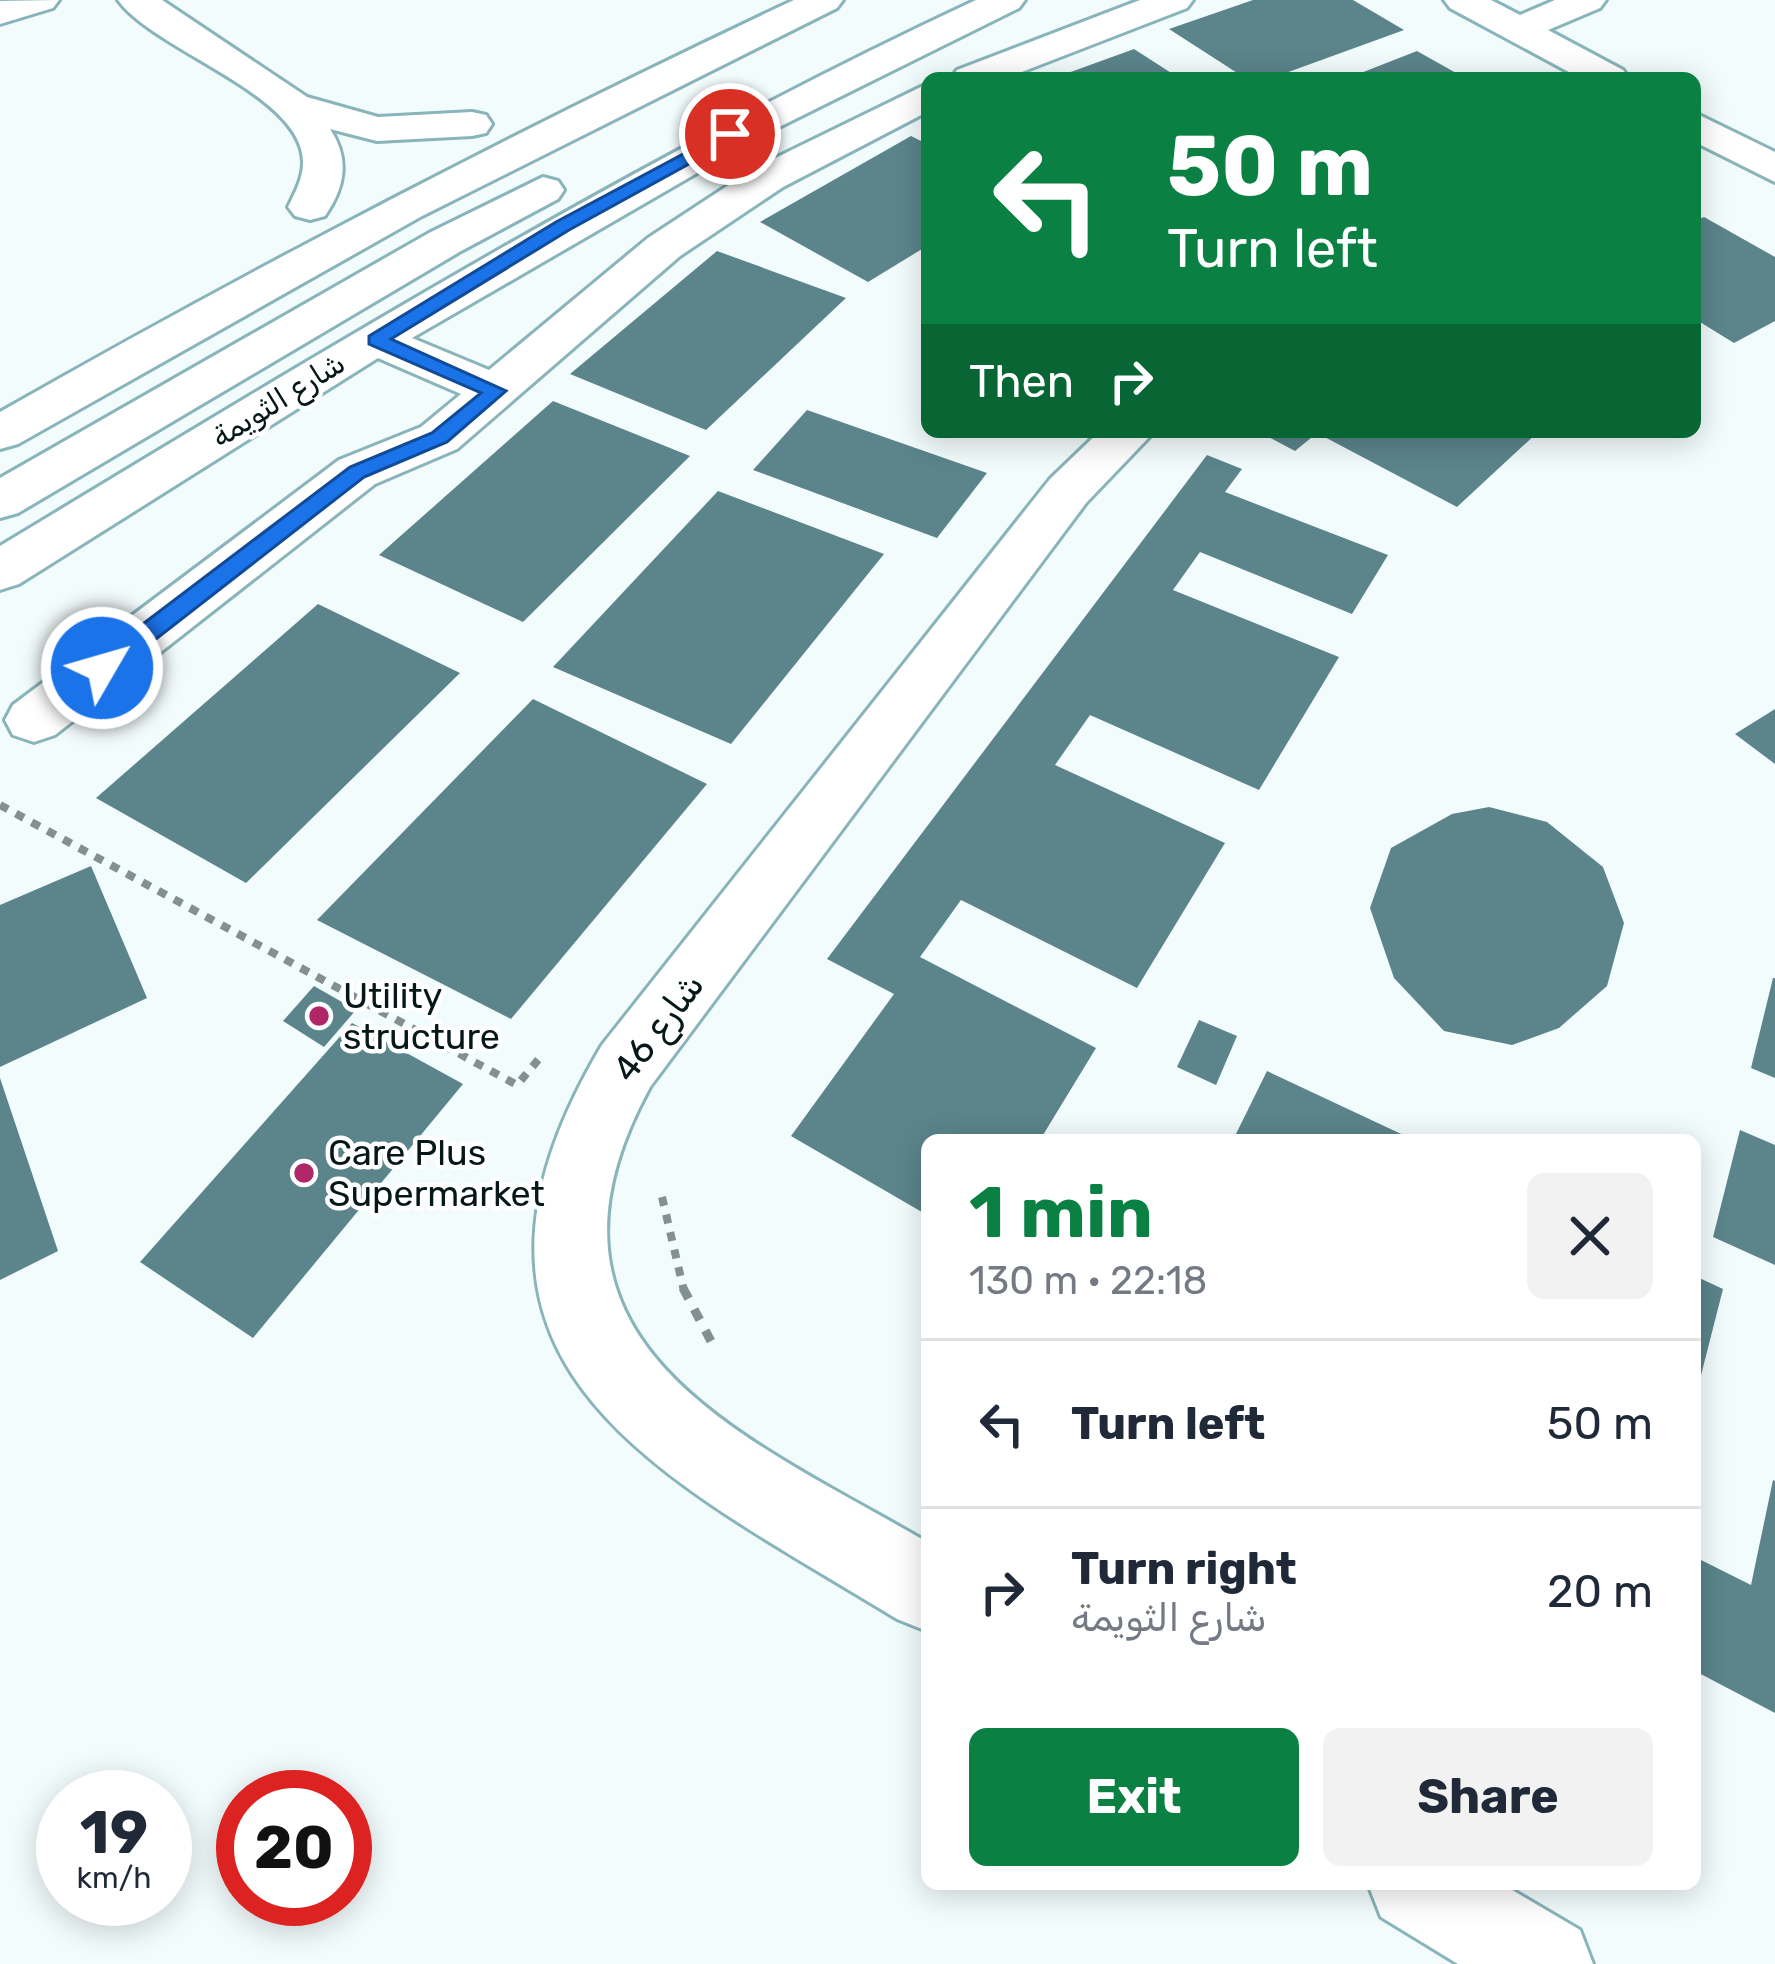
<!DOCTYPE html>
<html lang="en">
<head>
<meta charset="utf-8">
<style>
  :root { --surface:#fff; --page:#f2f2f3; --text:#1f2937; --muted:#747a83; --line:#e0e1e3; --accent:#0b8043 }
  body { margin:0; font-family:Rubik,Cairo,sans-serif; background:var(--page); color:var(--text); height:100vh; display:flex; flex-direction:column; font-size:45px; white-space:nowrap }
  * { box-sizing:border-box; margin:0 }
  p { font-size:39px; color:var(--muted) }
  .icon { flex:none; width:66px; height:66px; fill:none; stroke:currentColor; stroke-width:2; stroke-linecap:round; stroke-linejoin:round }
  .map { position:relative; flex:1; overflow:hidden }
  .drawer { position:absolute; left:921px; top:1134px; width:780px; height:756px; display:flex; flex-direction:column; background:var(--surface); border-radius:18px; box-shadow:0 6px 30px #0003 }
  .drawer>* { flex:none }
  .top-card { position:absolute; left:921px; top:72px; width:780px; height:366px; border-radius:18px; box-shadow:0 6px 30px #0003; background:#0b8043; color:#fff; overflow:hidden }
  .speed { position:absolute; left:36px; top:1770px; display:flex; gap:24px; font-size:60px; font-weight:700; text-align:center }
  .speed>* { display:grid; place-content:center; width:156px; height:156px; border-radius:50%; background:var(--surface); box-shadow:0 6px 30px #0003; line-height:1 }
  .speed small { font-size:30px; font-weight:400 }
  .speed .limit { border:18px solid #d22; background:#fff; color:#111 }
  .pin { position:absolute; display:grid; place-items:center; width:102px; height:102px; color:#fff; margin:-51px; border:6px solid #fff; border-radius:50%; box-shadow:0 3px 12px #0007 }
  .me { position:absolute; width:132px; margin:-66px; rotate:52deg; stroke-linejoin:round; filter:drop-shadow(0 0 9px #0008) }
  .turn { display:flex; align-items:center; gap:42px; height:252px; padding:0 48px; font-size:54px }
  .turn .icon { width:156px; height:156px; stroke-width:2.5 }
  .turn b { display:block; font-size:84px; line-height:102px }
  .then { display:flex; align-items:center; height:114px; padding:0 48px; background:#0003; gap:24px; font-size:45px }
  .round { display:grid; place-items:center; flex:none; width:126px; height:126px; border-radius:18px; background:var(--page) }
  .overview { display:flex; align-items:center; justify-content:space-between; height:204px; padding:0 48px }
  h1 { font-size:72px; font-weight:700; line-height:90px; color:var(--accent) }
  .cta { display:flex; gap:24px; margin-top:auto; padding:24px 48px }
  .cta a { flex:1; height:138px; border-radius:18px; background:var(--accent); color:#fff; font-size:48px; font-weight:700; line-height:138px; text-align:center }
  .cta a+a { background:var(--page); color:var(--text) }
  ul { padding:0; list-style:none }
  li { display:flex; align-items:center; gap:36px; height:168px; padding:0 48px; border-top:3px solid var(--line) }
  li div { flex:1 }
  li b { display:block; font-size:45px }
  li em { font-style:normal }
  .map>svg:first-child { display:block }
  .building { fill:#5b858b }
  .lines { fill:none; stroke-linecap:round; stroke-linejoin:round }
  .minor-casing { stroke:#89b4ba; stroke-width:6 }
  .path-far1 { stroke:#839091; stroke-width:8; stroke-dasharray:9 9; stroke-linecap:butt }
  .path { stroke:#839091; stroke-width:9; stroke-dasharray:12 12; stroke-linecap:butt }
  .minor { fill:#fff; fill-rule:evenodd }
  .route { fill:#1a73e8; stroke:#114b97; stroke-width:3 }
  .poi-dot { fill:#b02769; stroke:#fff; stroke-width:4.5 }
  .labels { text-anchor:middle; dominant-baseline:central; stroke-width:9; stroke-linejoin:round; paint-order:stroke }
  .far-street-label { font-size:30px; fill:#061719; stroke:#fff }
  .poi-label { font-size:36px; fill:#061719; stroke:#fff; text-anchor:start }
  .street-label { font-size:36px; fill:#061719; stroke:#fff }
</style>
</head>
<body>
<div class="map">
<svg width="1775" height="1964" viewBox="0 0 1775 1964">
  <rect width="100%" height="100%" fill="#f3fcfd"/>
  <!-- building -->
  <g class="building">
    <polygon points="1253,0 1353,0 1404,30 1272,78 1245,78 1169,29"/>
    <polygon points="1134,49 1179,78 1057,78 1057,77"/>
    <polygon points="1417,51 1465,78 1348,78"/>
    <polygon points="911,136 927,144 927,246 868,282 760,222"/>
    <polygon points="1704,217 1775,257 1775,321 1734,343 1695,319 1695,221"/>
    <polygon points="717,251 846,298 706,430 570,374"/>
    <polygon points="553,401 690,456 523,622 379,555"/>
    <polygon points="807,410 987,473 937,538 753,470"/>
    <polygon points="1259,432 1538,432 1457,507 1317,433 1295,451"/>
    <polygon points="1207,455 1242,469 1225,492 1388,555 1352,614 1200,552 1173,590 1339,657 1259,790 1090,715 1055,765 1225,843 1137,988 961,900 920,957 1096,1048 1040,1140 927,1140 927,1215 791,1136 894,994 827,959"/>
    <polygon points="718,491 884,554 731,744 553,667"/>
    <polygon points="318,604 460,673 246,883 96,798"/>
    <polygon points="533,699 707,784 511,1019 317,920"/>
    <polygon points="1775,709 1775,764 1735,734"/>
    <polygon points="1489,807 1547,822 1603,867 1624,923 1607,986 1559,1028 1512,1045 1444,1031 1394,978 1370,908 1391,848 1452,814"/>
    <polygon points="91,866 147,998 0,1067 0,905"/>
    <polygon points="1773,978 1775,978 1775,1078 1751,1068"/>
    <polygon points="314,986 356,1010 324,1047 283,1021"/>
    <polygon points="1199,1020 1237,1036 1216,1085 1177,1067"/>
    <polygon points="352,1023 463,1084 253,1338 140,1262"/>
    <polygon points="1267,1071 1414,1140 1233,1140"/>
    <polygon points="0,1078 58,1251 0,1280"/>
    <polygon points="1740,1130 1775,1145 1775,1265 1713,1237"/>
    <polygon points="1695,1276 1723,1289 1697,1391 1695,1390"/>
    <polygon points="1773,1480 1775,1481 1775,1713 1695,1671 1695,1557 1751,1585"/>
  </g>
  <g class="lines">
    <defs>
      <g id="minor">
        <polygon points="59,0 53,8 0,24 0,1"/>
        <path d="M 118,0 L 162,0 L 307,97 L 378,117 L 472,112 L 486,115 L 492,124 L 486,133 L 472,136 L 377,141 L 330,129 C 350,159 345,187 325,216 L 310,220 L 295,216 L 288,207 C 295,193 303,178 303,163 C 304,94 154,51 118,0 Z"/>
        <path d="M 794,0 L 843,0 L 837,8 L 422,216 L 18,444 L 0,449 L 0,412 C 260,264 524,127 794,0 Z"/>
        <path d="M 976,0 L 1025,0 L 1019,8 L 761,136 L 412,338 L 489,370 L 648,238 L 753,169 L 927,84 L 927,112 L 783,187 L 680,256 L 457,449 L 375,484 L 55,735 L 34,742 L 13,735 L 5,720 L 13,705 L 339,460 L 421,427 L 461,394 L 378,358 L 19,584 L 0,590 L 0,546 C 320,353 637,158 976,0 Z"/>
        <polygon points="1140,0 1193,0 1187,8 1006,78 951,78 957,70"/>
        <polygon points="1444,0 1491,0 1520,15 1555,0 1606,0 1600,8 1548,30 1623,70 1629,78 1580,78 1450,8"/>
        <polygon points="1695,113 1775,152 1775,182 1695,142"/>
        <polygon points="543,177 558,181 564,190 558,199 461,251 18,513 0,518 0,478 429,233"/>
        <path d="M 1099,432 L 1154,432 L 1086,503 L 650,1087 C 510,1343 742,1435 927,1542 L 927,1631 L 897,1619 C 658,1473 412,1365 602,1045 L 1050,479 Z"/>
        <polygon points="1368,1884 1502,1884 1580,1930 1593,1964 1458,1964 1381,1917"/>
      </g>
    </defs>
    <!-- minor casing -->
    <use href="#minor" class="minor-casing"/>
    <!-- path-far1 -->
    <g class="path-far1">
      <polyline points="0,805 517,1085 543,1054"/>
      <polyline points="662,1197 684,1291"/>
    </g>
    <!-- path -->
    <polyline class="path" points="683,1288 713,1345"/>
    <!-- minor -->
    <use href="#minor" class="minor"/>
  </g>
  <!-- route -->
  <polygon class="route" points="730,129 739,134 736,138 569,230 391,339 506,391 447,442 364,477 111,674 94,674 94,661 350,467 432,433 481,393 369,344 369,336 556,222"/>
  <!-- markers -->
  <g class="poi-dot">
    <circle cx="319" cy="1016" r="12"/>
    <circle cx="304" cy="1173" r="12"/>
  </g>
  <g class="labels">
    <!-- far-street labels -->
    <g class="far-street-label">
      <text transform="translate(278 400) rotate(-32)">شارع الثويمة</text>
    </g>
    <!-- poi labels -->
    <g class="poi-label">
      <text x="343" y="995">Utility<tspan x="343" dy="41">structure</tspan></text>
      <text x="328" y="1152">Care Plus<tspan x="328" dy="41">Supermarket</tspan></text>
    </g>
    <!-- street labels -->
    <g class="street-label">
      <text transform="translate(658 1027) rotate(-53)">شارع 46</text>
    </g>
  </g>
</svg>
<div class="speed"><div>19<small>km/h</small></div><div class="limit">20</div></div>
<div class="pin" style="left:730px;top:134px;background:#d93025"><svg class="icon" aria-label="arrive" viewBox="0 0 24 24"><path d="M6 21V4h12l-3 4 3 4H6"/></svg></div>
<svg class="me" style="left:102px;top:668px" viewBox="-20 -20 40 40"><circle r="17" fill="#1a73e8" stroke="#fff" stroke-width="3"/><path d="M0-11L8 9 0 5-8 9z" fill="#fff"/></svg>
<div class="top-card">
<div class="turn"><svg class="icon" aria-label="left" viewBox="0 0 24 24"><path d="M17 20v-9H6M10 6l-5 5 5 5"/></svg><div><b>50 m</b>Turn left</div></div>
<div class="then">Then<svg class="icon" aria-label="right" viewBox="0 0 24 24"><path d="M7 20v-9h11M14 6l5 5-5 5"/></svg></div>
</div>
<section class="drawer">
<div class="overview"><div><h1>1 min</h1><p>130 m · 22:18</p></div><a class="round"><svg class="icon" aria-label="close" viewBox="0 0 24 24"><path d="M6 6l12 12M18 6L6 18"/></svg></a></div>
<ul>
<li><svg class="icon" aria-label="left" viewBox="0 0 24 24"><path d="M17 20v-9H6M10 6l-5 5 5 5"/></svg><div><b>Turn left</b></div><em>50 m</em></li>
<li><svg class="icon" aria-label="right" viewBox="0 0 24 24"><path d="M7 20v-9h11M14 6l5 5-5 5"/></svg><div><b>Turn right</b><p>شارع الثويمة</p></div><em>20 m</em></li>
</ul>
<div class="cta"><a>Exit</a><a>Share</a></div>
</section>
</div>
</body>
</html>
